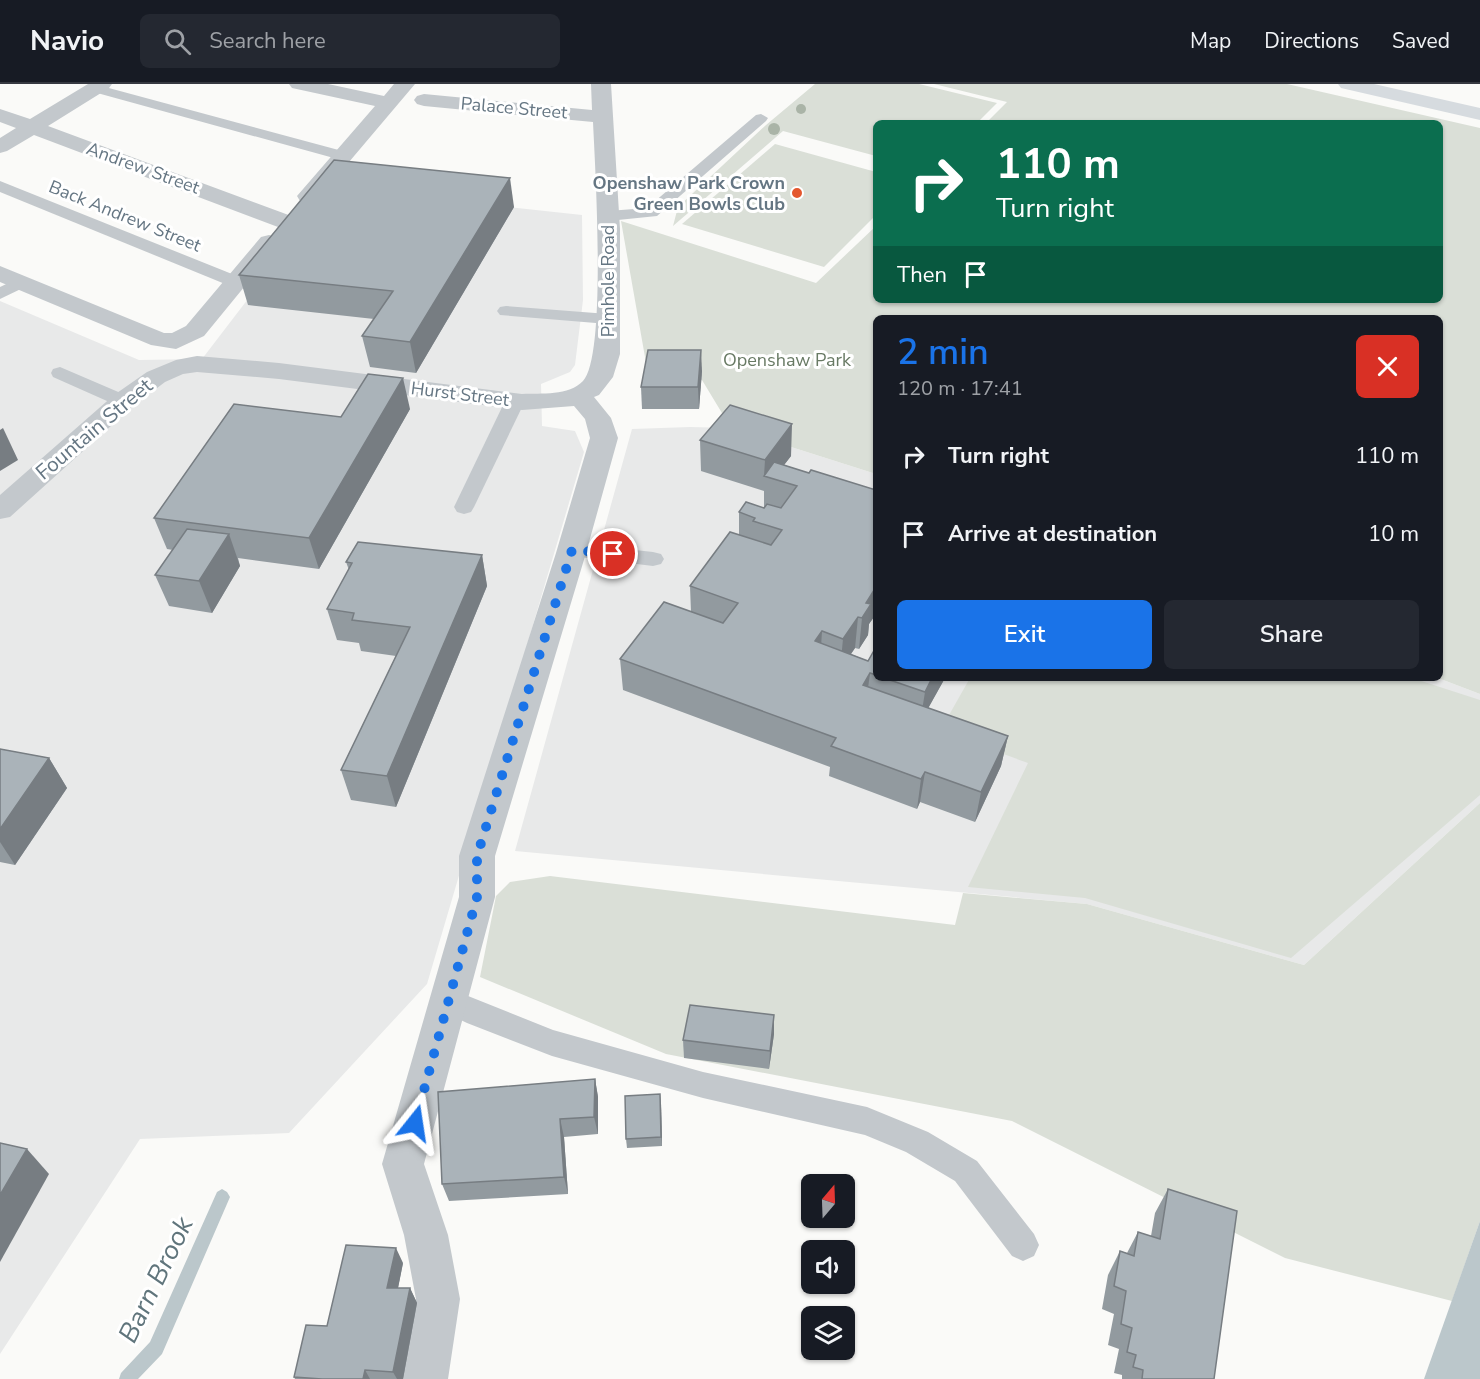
<!DOCTYPE html>
<html lang="en">
<head>
<meta charset="utf-8">
<style>
  :root { --surface:#171b24; --page:#242831; --text:#f1f3f6; --muted:#9ea1a6; --line:#363941; --accent:#1a73e8 }
  body { margin:0; font-family:"Nunito Sans",sans-serif; background:var(--page); color:var(--text); height:100vh; display:flex; flex-direction:column; font-size:22px; white-space:nowrap }
  * { box-sizing:border-box; margin:0 }
  p { font-size:20px; color:var(--muted) }
  .icon { flex:none; width:33px; height:33px; fill:none; stroke:currentColor; stroke-width:2; stroke-linecap:round; stroke-linejoin:round }
  .map { position:relative; flex:1; overflow:hidden }
  .side { position:absolute; left:873px; top:231px; width:570px; height:366px; display:flex; flex-direction:column; background:var(--surface); border-radius:9px; box-shadow:0 2px 4px #0004 }
  .side>* { flex:none }
  .hud { position:absolute; left:873px; top:36px; width:570px; height:183px; border-radius:9px; box-shadow:0 2px 4px #0004; background:#0b6e4f; color:#fff; overflow:hidden }
  .needle { width:39px; rotate:19deg }
  .tools { position:absolute; left:801px; top:1090px; display:grid; gap:12px }
  .tools a { display:grid; place-items:center; width:54px; height:54px; border-radius:9px; background:var(--surface); box-shadow:0 2px 4px #0004; font-size:30px }
  .pin { position:absolute; display:grid; place-items:center; width:51px; height:51px; color:#fff; margin:-26px; border:3px solid #fff; border-radius:50%; box-shadow:0 2px 6px #0007 }
  .me { position:absolute; width:66px; margin:-33px; rotate:15deg; stroke-linejoin:round; filter:drop-shadow(0 0 4px #0008) }
  .turn { display:flex; align-items:center; gap:21px; height:126px; padding:0 24px; font-size:27px }
  .turn .icon { width:78px; height:78px; stroke-width:2.5 }
  .turn b { display:block; font-size:42px; line-height:51px }
  .then { display:flex; align-items:center; height:57px; padding:0 24px; background:#0003; gap:12px; font-size:22px }
  .round { display:grid; place-items:center; flex:none; width:63px; height:63px; border-radius:9px; background:var(--page) }
  .headline { display:flex; align-items:center; justify-content:space-between; height:102px; padding:0 24px }
  h1 { font-size:36px; font-weight:600; line-height:45px; color:var(--accent) }
  .cta { display:flex; gap:12px; margin-top:auto; padding:12px 24px }
  .cta a { flex:1; height:69px; border-radius:9px; background:var(--accent); color:#fff; font-size:24px; font-weight:600; line-height:69px; text-align:center }
  .cta a+a { background:var(--page); color:var(--text) }
  ul { padding:0; list-style:none }
  li { display:flex; align-items:center; gap:18px; height:78px; padding:0 24px }
  li div { flex:1 }
  li b { display:block; font-size:22px }
  li em { font-style:normal }
  header { display:flex; align-items:center; gap:36px; box-sizing:border-box; height:84px; padding:0 30px; background:var(--surface); border-bottom:2px solid var(--line) }
  header strong { font-size:28px }
  nav { display:flex; gap:33px; margin-inline-start:auto; font-size:21px }
  .search { width:420px; height:54px; background:var(--page); display:flex; align-items:center; gap:15px; box-sizing:border-box; padding:0 21px; border-radius:9px; color:var(--muted); font-size:22px }
  .map>svg:first-child { display:block }
  .built { fill:#e8e9e9 }
  .green { fill:#dadfd7 }
  .water { fill:#bbc7cb }
  .lines { fill:none; stroke-linecap:round; stroke-linejoin:round }
  .stream { fill:#bbc7cb; fill-rule:evenodd }
  .lane { fill:#c3c8cc; fill-rule:evenodd }
  .street { fill:#c3c8cc; fill-rule:evenodd }
  .highway { fill:#d6dbdf; fill-rule:evenodd }
  .tree { fill:#aab4a7 }
  .wall { fill:#929a9f }
  .shaded-wall { fill:#777d82 }
  .building { fill:#aab3b9; stroke:#777d82; stroke-width:1.5 }
  .route { stroke:#1a73e8; stroke-width:10; stroke-dasharray:0 18 }
  .poi-dot { fill:#e4572e; stroke:#fff; stroke-width:2 }
  .labels { text-anchor:middle; dominant-baseline:central; stroke-width:6; stroke-linejoin:round; paint-order:stroke }
  .far-street-label { font-size:18px; fill:#657683; stroke:#fff }
  .far-poi-label { font-size:18px; font-weight:bold; fill:#657683; stroke:#fff; text-anchor:end }
  .far-park-label { font-size:18px; fill:#687a64; stroke:#fff }
  .street-label { font-size:21px; fill:#657683; stroke:#fff }
  .near-water-label { font-size:27px; font-style:italic; fill:#60757c; stroke:#fff }
</style>
</head>
<body>
<header>
<strong>Navio</strong>
<div class="search"><svg class="icon" aria-label="search" viewBox="0 0 24 24"><circle cx="10" cy="10" r="6"/><path d="M15 15l6 6"/></svg>Search here</div>
<nav><a>Map</a><a>Directions</a><a>Saved</a></nav>
</header>
<div class="map">
<svg width="1480" height="1295" viewBox="0 0 1480 1295">
  <rect width="100%" height="100%" fill="#fafaf8"/>
  <!-- built -->
  <g class="built">
    <polygon points="333,104 582,131 583,216 575,281 570,288 541,300 542,342 575,347 584,368 427,900 289,1049 140,1055 0,1270 0,217 139,276 202,275"/>
    <polygon points="690,343 731,344 876,390 876,594 1438,594 1480,610 1480,719 1304,881 1087,820 515,767 632,345"/>
  </g>
  <!-- green -->
  <g class="green">
    <polygon points="815,0 919,0 997,19 977,39 876,39 876,72 783,47 673,142 678,123 766,41"/>
    <polygon points="934,0 1287,0 1480,44 1480,610 1438,594 1440,234 876,234 876,390 731,344 702,296 686,289 648,290 621,137 816,199 876,142 876,216 1440,216 1440,39 986,39 1007,18"/>
    <polygon points="775,60 876,88 876,131 824,183 682,140"/>
    <polygon points="970,594 1412,594 1480,616 1480,711 1291,874 1085,814 968,803 1028,679 940,647"/>
    <polygon points="1480,719 1480,1137 1452,1217 1285,1174 1012,1037 666,970 480,893 496,812 510,798 550,792 955,841 963,809 1087,820 1304,881"/>
  </g>
  <!-- water -->
  <polygon class="water" points="1480,1137 1480,1295 1424,1295"/>
  <g class="lines">
    <!-- stream -->
    <polygon class="stream" points="222,1105 227,1108 230,1113 162,1270 138,1295 119,1295 121,1289 150,1258 217,1108"/>
    <!-- lane -->
    <g class="lane">
      <polygon points="94,0 346,68 349,71 341,76 90,7 88,4"/>
      <polygon points="761,30 768,34 766,37 657,132 608,137 600,132 608,127 647,124 756,31"/>
      <polygon points="0,97 242,194 245,198 242,202 230,202 0,108"/>
      <polygon points="21,193 27,194 30,198 27,202 0,215 0,203"/>
      <polygon points="506,222 608,230 614,231 617,235 614,239 608,240 500,231 497,227 500,223"/>
      <polygon points="60,283 130,313 133,317 130,321 116,321 53,293 51,289 53,285"/>
      <polygon points="515,311 522,313 525,317 474,423 471,428 464,430 457,428 454,423 505,317 508,313"/>
      <polygon points="572,459 653,468 661,470 664,475 661,480 653,482 564,471 561,466 564,461"/>
      <polygon points="448,904 553,946 703,988 867,1023 928,1048 977,1077 1034,1150 1039,1161 1034,1172 1023,1177 1012,1172 955,1097 906,1068 865,1051 703,1014 552,972 467,939 438,925 434,916 438,907"/>
    </g>
    <!-- street -->
    <g class="street">
      <polygon points="88,0 112,0 109,4 48,42 294,133 297,138 294,143 286,145 278,143 34,51 7,67 0,69 0,54 16,44 0,38 0,25 30,35"/>
      <polygon points="289,0 328,0 384,12 394,0 415,0 316,117 308,119 300,117 297,112 375,22 292,4"/>
      <path d="M 591,0 L 611,0 L 620,145 L 620,270 L 613,293 L 599,311 L 594,313 L 611,334 L 618,354 L 586,469 L 495,772 L 495,813 L 424,1080 L 448,1151 L 460,1215 L 448,1295 L 402,1295 L 416,1215 L 404,1151 L 382,1080 L 459,813 L 459,772 L 556,469 L 590,354 L 585,335 L 574,322 L 522,326 L 279,295 L 197,288 L 183,290 L 165,298 L 132,323 L 10,433 L 0,435 L 0,411 L 114,311 L 147,288 L 176,276 L 197,272 L 279,279 L 522,310 C 541,309 569,312 583,297 C 607,272 595,81 593,38 L 424,22 L 417,20 L 414,16 L 417,12 L 424,10 L 592,26 Z"/>
      <polygon points="269,151 277,153 281,158 277,163 204,252 176,265 151,261 0,198 0,182 164,249 172,249 186,242 261,153"/>
    </g>
    <!-- highway -->
    <polygon class="highway" points="1338,0 1374,0 1480,24 1480,36 1341,4"/>
  </g>
  <!-- trees -->
  <g class="tree">
    <circle cx="801" cy="25" r="5"/>
    <circle cx="774" cy="45" r="6"/>
  </g>
  <!-- wall -->
  <g class="wall">
    <polygon points="514,123 416,289 370,283 362,252 374,235 248,221 239,191"/>
    <polygon points="702,287 699,325 642,325 641,303"/>
    <polygon points="410,325 319,485 238,474 240,482 212,529 169,522 155,491 173,466 167,465 154,434 341,333"/>
    <polygon points="700,356 791,372 784,381 809,389 876,406 876,530 869,540 868,551 859,565 855,564 851,570 868,577 876,563 876,594 945,594 928,624 1008,652 1001,682 975,738 920,718 917,725 829,692 830,683 623,606 620,575 691,528 690,502 739,451 739,428 764,424 765,423 764,423 764,407 701,387"/>
    <polygon points="482,471 487,502 396,723 351,716 341,686 396,572 361,567 359,559 337,556 327,525 349,486 346,478"/>
    <polygon points="0,665 49,674 67,704 15,781 0,778"/>
    <polygon points="774,950 769,985 684,974 683,956"/>
    <polygon points="595,995 598,1013 598,1050 564,1053 568,1110 449,1117 442,1100"/>
    <polygon points="661,1019 662,1062 627,1064 626,1055"/>
    <polygon points="1168,1105 1214,1295 1122,1295 1122,1291 1114,1289 1119,1265 1108,1261 1114,1230 1102,1225 1108,1191 1120,1167 1127,1169 1138,1148 1151,1152 1155,1129"/>
    <polygon points="403,1179 398,1204 410,1204 417,1219 403,1295 295,1295 294,1293"/>
  </g>
  <!-- shaded-wall -->
  <g class="shaded-wall">
    <polygon points="510,94 514,123 416,289 410,258"/>
    <polygon points="701,266 702,287 699,325 698,303"/>
    <polygon points="403,294 410,325 319,485 309,454"/>
    <polygon points="792,340 791,372 774,394 764,392 765,376"/>
    <polygon points="3,344 18,376 0,387 0,346"/>
    <polygon points="229,450 240,482 212,529 199,497"/>
    <polygon points="482,471 487,502 396,723 387,692"/>
    <polygon points="876,503 876,530 869,540 868,551 859,565 862,534 866,519"/>
    <polygon points="858,533 855,564 840,586 843,555"/>
    <polygon points="822,547 820,578 815,557"/>
    <polygon points="870,589 866,620 863,601"/>
    <polygon points="932,594 945,594 920,639 925,608"/>
    <polygon points="1008,652 1001,682 975,738 981,708"/>
    <polygon points="49,674 67,704 15,781 0,758 0,745"/>
    <polygon points="925,688 920,718 917,725 921,695"/>
    <polygon points="774,931 774,950 769,985 770,967"/>
    <polygon points="595,995 598,1013 598,1050 594,1033"/>
    <polygon points="660,1010 661,1019 662,1062 661,1053"/>
    <polygon points="560,1035 564,1053 568,1110 564,1093"/>
    <polygon points="27,1065 49,1090 0,1178 0,1111"/>
    <polygon points="396,1164 403,1179 395,1219 387,1204"/>
    <polygon points="410,1204 417,1219 403,1295 397,1295 393,1288"/>
    <polygon points="365,1286 370,1295 363,1295"/>
  </g>
  <!-- building -->
  <g class="building">
    <polygon points="334,76 510,94 410,258 362,252 393,207 239,191"/>
    <polygon points="648,266 701,266 698,303 641,303"/>
    <polygon points="368,290 403,294 309,454 154,434 234,320 341,333"/>
    <polygon points="730,321 792,340 765,376 700,356"/>
    <polygon points="774,378 809,389 811,386 876,406 876,503 866,519 871,520 862,534 858,533 843,555 822,547 815,557 868,577 876,563 876,591 870,589 863,601 1008,652 981,708 925,688 921,695 831,662 836,654 620,575 664,518 723,539 738,519 690,502 730,448 771,461 782,446 753,437 755,434 739,428 746,418 764,424 767,420 781,424 797,402 764,392"/>
    <polygon points="187,445 229,450 199,497 155,491"/>
    <polygon points="358,458 482,471 387,692 341,686 410,543 352,536 354,529 327,525 352,479 346,478"/>
    <polygon points="884,594 932,594 925,608"/>
    <polygon points="0,665 49,674 0,745"/>
    <polygon points="690,921 774,931 770,967 683,956"/>
    <polygon points="595,995 594,1033 560,1035 564,1093 442,1100 438,1008"/>
    <polygon points="660,1010 661,1053 626,1055 625,1012"/>
    <polygon points="0,1059 27,1065 0,1111"/>
    <polygon points="1168,1105 1237,1127 1214,1295 1142,1295 1143,1286 1133,1283 1136,1271 1127,1268 1132,1244 1121,1240 1126,1207 1114,1202 1120,1167 1134,1172 1138,1148 1160,1155"/>
    <polygon points="346,1161 396,1164 387,1204 410,1204 393,1288 365,1286 363,1295 322,1295 294,1293 306,1241 327,1242"/>
  </g>
  <g class="lines">
    <!-- route -->
    <polyline class="route" points="415,1039 477,813 477,772 572,466 613,470"/>
  </g>
  <!-- markers -->
  <circle class="poi-dot" cx="797" cy="109" r="6"/>
  <g class="labels">
    <!-- far-street labels -->
    <g class="far-street-label">
      <text transform="translate(514 24) rotate(5)">Palace Street</text>
      <text transform="translate(143 84) rotate(20)">Andrew Street</text>
      <text transform="translate(125 132) rotate(22)">Back Andrew Street</text>
      <text transform="translate(608 197) rotate(-90)">Pimhole Road</text>
      <text transform="translate(460 310) rotate(7)">Hurst Street</text>
    </g>
    <!-- far-poi labels -->
    <g class="far-poi-label">
      <text x="785" y="99">Openshaw Park Crown<tspan x="785" dy="21">Green Bowls Club</tspan></text>
    </g>
    <!-- far-park labels -->
    <g class="far-park-label">
      <text x="787" y="276">Openshaw Park</text>
    </g>
    <!-- street labels -->
    <g class="street-label">
      <text transform="translate(94 345) rotate(-40)">Fountain Street</text>
    </g>
    <!-- near-water labels -->
    <g class="near-water-label">
      <text transform="translate(156 1196) rotate(-64)">Barn Brook</text>
    </g>
  </g>
</svg>
<div class="tools">
<a><svg class="needle" viewBox="-14 -14 28 28"><path d="M0-13l5 13h-10z" fill="#e53935"/><path d="M0 13l5-13h-10z" fill="#9ea1a6"/></svg></a>
<a><svg class="icon" aria-label="sound" viewBox="0 0 24 24"><path d="M4 9h4l5-4v14l-5-4H4zM17 9q2 3 0 6"/></svg></a>
<a><svg class="icon" aria-label="layers" viewBox="0 0 24 24"><path d="M12 4l9 5-9 5-9-5zM3 14l9 5 9-5"/></svg></a>
</div>
<div class="pin" style="left:613px;top:470px;background:#d93025"><svg class="icon" aria-label="arrive" viewBox="0 0 24 24"><path d="M6 21V4h12l-3 4 3 4H6"/></svg></div>
<svg class="me" style="left:415px;top:1039px" viewBox="-20 -20 40 40"><path d="M0-17L14 15 0 8-14 15z" fill="#1a73e8" stroke="#fff" stroke-width="4"/></svg>
<div class="hud">
<div class="turn"><svg class="icon" aria-label="right" viewBox="0 0 24 24"><path d="M7 20v-9h11M14 6l5 5-5 5"/></svg><div><b>110 m</b>Turn right</div></div>
<div class="then">Then<svg class="icon" aria-label="arrive" viewBox="0 0 24 24"><path d="M6 21V4h12l-3 4 3 4H6"/></svg></div>
</div>
<section class="side">
<div class="headline"><div><h1>2 min</h1><p>120 m · 17:41</p></div><a class="round" style="background:#d93025;color:#fff"><svg class="icon" aria-label="close" viewBox="0 0 24 24"><path d="M6 6l12 12M18 6L6 18"/></svg></a></div>
<ul>
<li><svg class="icon" aria-label="right" viewBox="0 0 24 24"><path d="M7 20v-9h11M14 6l5 5-5 5"/></svg><div><b>Turn right</b></div><em>110 m</em></li>
<li><svg class="icon" aria-label="arrive" viewBox="0 0 24 24"><path d="M6 21V4h12l-3 4 3 4H6"/></svg><div><b>Arrive at destination</b></div><em>10 m</em></li>
</ul>
<div class="cta"><a>Exit</a><a>Share</a></div>
</section>
</div>
</body>
</html>
